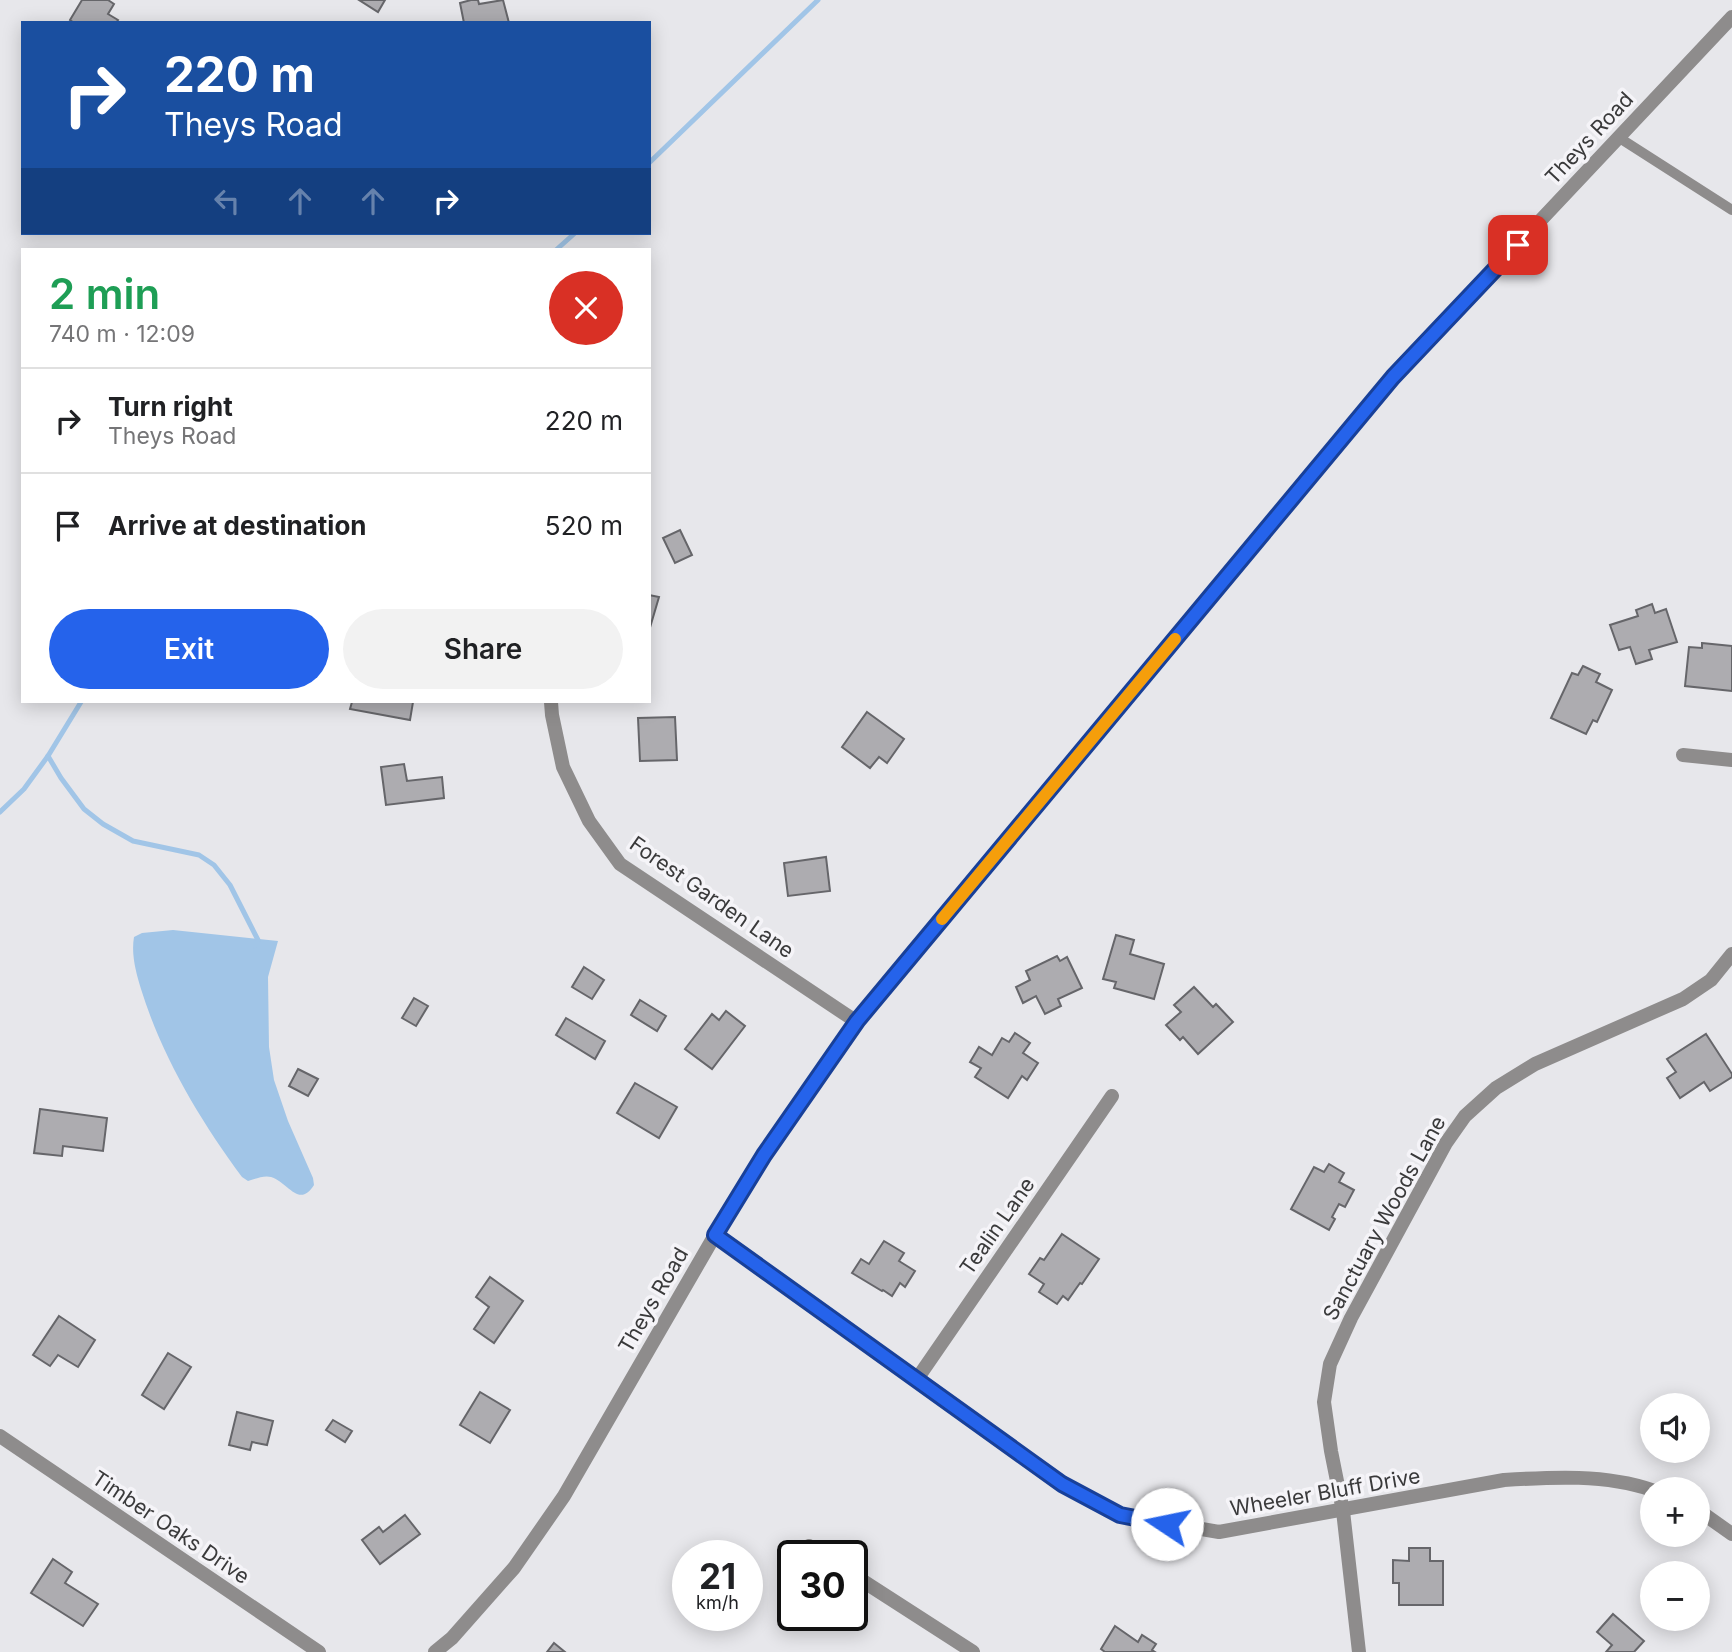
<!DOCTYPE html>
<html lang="en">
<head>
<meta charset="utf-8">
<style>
  :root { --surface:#fff; --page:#f2f2f2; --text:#202124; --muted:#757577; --line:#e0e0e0; --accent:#2563eb }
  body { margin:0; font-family:Inter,sans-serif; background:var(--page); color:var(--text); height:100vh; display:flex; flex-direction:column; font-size:26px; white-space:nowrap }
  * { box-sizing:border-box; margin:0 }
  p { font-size:23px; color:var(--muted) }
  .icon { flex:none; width:38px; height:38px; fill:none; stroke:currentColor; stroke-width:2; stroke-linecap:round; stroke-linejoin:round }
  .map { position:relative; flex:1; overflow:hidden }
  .details { position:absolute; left:21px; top:248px; width:630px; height:455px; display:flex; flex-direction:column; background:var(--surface); border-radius:0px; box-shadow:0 4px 18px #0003 }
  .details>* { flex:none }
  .top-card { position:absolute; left:21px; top:21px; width:630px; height:214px; border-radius:0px; box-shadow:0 4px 18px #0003; background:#1a4fa0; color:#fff; overflow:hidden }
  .controls { position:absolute; left:1640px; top:1393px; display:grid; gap:14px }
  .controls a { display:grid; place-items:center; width:70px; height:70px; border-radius:50%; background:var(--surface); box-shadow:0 4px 18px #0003; font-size:35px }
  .speed { position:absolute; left:672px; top:1540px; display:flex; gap:14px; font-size:35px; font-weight:700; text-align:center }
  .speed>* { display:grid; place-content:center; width:91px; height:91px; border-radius:50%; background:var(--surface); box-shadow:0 4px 18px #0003; line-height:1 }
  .speed small { font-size:18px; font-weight:400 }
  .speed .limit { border:4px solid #111; border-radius:10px; background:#fff; color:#111 }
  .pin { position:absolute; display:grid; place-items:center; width:60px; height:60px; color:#fff; margin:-30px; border-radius:14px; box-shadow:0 4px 10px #0006 }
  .me { position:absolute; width:77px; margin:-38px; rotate:281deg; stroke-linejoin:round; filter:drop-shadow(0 0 5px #0008) }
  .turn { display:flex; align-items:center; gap:24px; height:147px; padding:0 28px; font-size:32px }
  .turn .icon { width:91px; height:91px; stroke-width:2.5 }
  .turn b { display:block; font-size:49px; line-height:60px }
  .lanes { display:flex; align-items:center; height:66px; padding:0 28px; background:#0003; justify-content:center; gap:35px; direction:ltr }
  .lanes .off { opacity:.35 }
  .round { display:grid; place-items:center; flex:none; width:74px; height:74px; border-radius:37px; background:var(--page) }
  .summary { display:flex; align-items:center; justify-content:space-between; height:119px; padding:0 28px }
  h1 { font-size:42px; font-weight:600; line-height:52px; color:#1e9e55 }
  .cta { display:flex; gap:14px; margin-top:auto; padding:14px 28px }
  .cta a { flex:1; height:80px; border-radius:42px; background:var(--accent); color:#fff; font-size:28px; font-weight:600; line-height:80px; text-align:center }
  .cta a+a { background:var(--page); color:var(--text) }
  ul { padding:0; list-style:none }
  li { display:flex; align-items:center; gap:21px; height:105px; padding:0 28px; border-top:2px solid var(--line) }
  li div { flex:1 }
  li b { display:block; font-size:26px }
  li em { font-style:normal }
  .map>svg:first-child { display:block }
  .water { fill:#a1c5e7 }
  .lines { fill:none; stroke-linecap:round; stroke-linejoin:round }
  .stream { stroke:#a1c5e7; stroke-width:5 }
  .building { fill:#adacb0; stroke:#66666a; stroke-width:2 }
  .service { stroke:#8e8c8c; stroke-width:10 }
  .minor { stroke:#8e8c8c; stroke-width:14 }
  .route-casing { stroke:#184099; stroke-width:18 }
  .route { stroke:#2563eb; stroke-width:12 }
  .slow { stroke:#f59e0b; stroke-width:12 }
  .labels { text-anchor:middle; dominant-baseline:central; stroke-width:7; stroke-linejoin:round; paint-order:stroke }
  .street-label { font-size:21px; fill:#3a3a3b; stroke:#f5f4f8 }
</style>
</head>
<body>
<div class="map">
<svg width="1732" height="1652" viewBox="0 0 1732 1652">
  <rect width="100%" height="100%" fill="#e7e7eb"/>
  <!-- water -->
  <path class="water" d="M 173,930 L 278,941 L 268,977 L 269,1047 L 274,1080 L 288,1121 L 313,1178 L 314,1185 C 299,1209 288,1182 271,1177 C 264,1175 255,1179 248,1181 L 242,1177 C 200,1120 162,1057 141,989 C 136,972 131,955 134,937 L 142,933 Z"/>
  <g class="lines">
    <!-- stream -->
    <g class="stream">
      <polyline points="649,163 818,0"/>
      <polyline points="556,250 575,233"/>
      <polyline points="48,756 61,778 84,809 103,824 133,841 199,855 214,865 230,885 258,940 255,946"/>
      <polyline points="0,812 24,789 48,756 81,702"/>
    </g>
  </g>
  <!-- building -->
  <g class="building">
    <polygon points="82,0 108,0 114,4 108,14 118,20 116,23 74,23 70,20"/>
    <polygon points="359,0 385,0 378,12"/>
    <polygon points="471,0 478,0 479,4 503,0 509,23 464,23 460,3"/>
    <polygon points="680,530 692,555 675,563 663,538"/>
    <polygon points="649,595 659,597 649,631"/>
    <polygon points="1652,604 1655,613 1666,609 1677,642 1649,650 1652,659 1636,664 1630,647 1619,650 1610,625 1638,616 1636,610"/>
    <polygon points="1702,643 1732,646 1732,691 1685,686 1689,647 1702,648"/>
    <polygon points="1583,666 1600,674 1596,682 1612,690 1597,722 1593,720 1586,734 1551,718 1572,673 1578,675"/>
    <polygon points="352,702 413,702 410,720 350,709"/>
    <polygon points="867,712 904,739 887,763 879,757 870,768 842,747"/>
    <polygon points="675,717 677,760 640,761 638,718"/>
    <polygon points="404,764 407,781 442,777 444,798 386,805 381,767"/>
    <polygon points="826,857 830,891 788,896 784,863"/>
    <polygon points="1116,935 1134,940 1130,954 1164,964 1154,999 1114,988 1116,982 1103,979"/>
    <polygon points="1057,956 1060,961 1067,957 1082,988 1058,999 1061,1006 1045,1014 1036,996 1023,1003 1016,987 1030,980 1026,971"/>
    <polygon points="584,967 604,980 592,999 572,987"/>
    <polygon points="1194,987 1213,1007 1216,1004 1233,1022 1198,1054 1183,1037 1180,1040 1166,1025 1181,1012 1174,1005"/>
    <polygon points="414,998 428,1006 416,1026 402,1018"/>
    <polygon points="640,1000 666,1016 657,1031 631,1015"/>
    <polygon points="726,1011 745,1026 712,1069 685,1049 712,1014 719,1020"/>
    <polygon points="566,1018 605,1041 595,1059 556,1035"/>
    <polygon points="1015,1033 1030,1043 1023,1053 1038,1063 1027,1080 1022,1076 1008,1098 975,1077 981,1068 970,1062 979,1047 992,1055 1002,1038 1009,1042"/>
    <polygon points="1706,1034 1732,1074 1732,1077 1710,1091 1704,1082 1680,1098 1667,1078 1676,1072 1667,1059"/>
    <polygon points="298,1069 318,1079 308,1096 289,1086"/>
    <polygon points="635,1083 677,1107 659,1138 617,1113"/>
    <polygon points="40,1109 107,1118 103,1151 63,1146 62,1156 34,1153"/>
    <polygon points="1329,1164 1344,1173 1339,1182 1354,1190 1345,1207 1339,1204 1332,1217 1335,1219 1329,1230 1291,1209 1314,1167 1324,1172"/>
    <polygon points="1062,1234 1099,1259 1082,1284 1080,1283 1068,1300 1063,1296 1057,1304 1039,1292 1044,1284 1029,1274 1040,1258 1044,1260"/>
    <polygon points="884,1241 904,1253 899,1261 915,1271 905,1287 900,1283 892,1296 883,1290 882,1291 852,1273 861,1259 869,1264"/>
    <polygon points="490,1277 523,1301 494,1343 474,1329 489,1307 476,1297"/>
    <polygon points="59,1316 95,1340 78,1367 58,1355 50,1366 33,1355"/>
    <polygon points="168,1353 191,1367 164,1409 142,1395"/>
    <polygon points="480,1392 510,1410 490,1443 460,1425"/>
    <polygon points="237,1412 273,1421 267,1445 252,1442 250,1450 229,1445"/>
    <polygon points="333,1420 352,1431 345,1442 326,1430"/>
    <polygon points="405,1515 420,1534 380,1564 362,1540 379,1527 383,1532"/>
    <polygon points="1409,1548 1430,1548 1430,1561 1443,1561 1443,1605 1399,1605 1399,1583 1393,1583 1393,1560 1409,1561"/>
    <polygon points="53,1559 72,1572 65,1583 98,1604 83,1626 31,1593"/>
    <polygon points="1613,1614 1644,1641 1634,1652 1606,1652 1612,1645 1597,1632"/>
    <polygon points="1115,1626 1138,1642 1142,1635 1156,1644 1152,1650 1155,1652 1105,1652 1101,1649"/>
    <polygon points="554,1643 565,1652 547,1652"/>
  </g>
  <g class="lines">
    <!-- service -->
    <polyline class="service" points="1618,137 1732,210"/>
    <!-- minor -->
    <g class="minor">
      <polyline points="551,702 552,715 563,767 589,821 620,864 857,1022"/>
      <polyline points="1683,755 1732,760"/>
      <path d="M 715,1235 L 1062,1484 L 1120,1515 L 1219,1532 L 1504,1480 C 1552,1477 1606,1474 1652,1490"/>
      <polyline points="917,1379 1112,1096"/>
      <polyline points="0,1436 319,1652"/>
      <polyline points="1698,1510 1732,1534"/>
      <polyline points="809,1546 823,1556"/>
      <polyline points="852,1574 973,1652"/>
      <polyline points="435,1652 452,1638 514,1568 564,1496 715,1235 764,1155 857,1022 1393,377 1732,17"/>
      <polyline points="1359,1652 1343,1511 1331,1451 1324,1402 1330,1364 1351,1318 1446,1143 1465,1116 1496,1088 1535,1064 1683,999 1711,980 1732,954"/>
    </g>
  </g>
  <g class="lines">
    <defs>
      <polyline id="route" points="1167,1524 1120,1515 1062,1484 715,1235 764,1155 857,1021 1393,377 1518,245"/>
    </defs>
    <!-- route casing -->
    <use href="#route" class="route-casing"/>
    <!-- route -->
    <use href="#route" class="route"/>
    <!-- slow -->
    <polyline class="slow" points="942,919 1175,639"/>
  </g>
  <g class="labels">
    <!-- street labels -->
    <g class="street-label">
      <text transform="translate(1589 138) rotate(-47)">Theys Road</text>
      <text transform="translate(712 897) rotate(35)">Forest Garden Lane</text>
      <text transform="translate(1384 1218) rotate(-61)">Sanctuary Woods Lane</text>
      <text transform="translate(997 1226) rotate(-55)">Tealin Lane</text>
      <text transform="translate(653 1300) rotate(-60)">Theys Road</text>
      <text transform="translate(1325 1492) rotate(-10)">Wheeler Bluff Drive</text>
      <text transform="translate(171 1527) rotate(34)">Timber Oaks Drive</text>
    </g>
  </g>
</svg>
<div class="controls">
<a><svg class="icon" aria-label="sound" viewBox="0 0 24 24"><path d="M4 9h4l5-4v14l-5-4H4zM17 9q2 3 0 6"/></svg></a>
<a>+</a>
<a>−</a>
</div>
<div class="speed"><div>21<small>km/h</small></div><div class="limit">30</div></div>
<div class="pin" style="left:1518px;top:245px;background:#d93025"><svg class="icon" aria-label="arrive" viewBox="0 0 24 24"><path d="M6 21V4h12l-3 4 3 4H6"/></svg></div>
<svg class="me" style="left:1167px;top:1524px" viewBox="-20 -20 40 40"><circle r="19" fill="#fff"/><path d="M0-13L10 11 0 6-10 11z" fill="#2563eb"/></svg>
<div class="top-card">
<div class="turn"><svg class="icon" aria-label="right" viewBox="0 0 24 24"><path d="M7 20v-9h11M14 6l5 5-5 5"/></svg><div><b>220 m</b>Theys Road</div></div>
<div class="lanes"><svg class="icon off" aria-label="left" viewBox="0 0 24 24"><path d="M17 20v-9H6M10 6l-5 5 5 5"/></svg><svg class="icon off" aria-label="ahead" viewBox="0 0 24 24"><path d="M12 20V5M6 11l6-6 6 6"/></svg><svg class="icon off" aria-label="ahead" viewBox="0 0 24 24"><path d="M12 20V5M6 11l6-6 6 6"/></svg><svg class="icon" aria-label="right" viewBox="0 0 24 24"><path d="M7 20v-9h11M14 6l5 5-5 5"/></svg></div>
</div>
<section class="details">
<div class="summary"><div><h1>2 min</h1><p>740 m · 12:09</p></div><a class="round" style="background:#d93025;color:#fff"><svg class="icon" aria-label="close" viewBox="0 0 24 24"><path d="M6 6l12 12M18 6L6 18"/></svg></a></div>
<ul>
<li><svg class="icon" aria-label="right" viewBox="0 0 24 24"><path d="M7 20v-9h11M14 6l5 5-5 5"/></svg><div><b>Turn right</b><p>Theys Road</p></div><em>220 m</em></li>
<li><svg class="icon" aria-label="arrive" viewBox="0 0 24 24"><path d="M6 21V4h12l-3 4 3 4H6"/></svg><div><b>Arrive at destination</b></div><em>520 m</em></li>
</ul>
<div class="cta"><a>Exit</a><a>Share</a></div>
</section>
</div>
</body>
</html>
